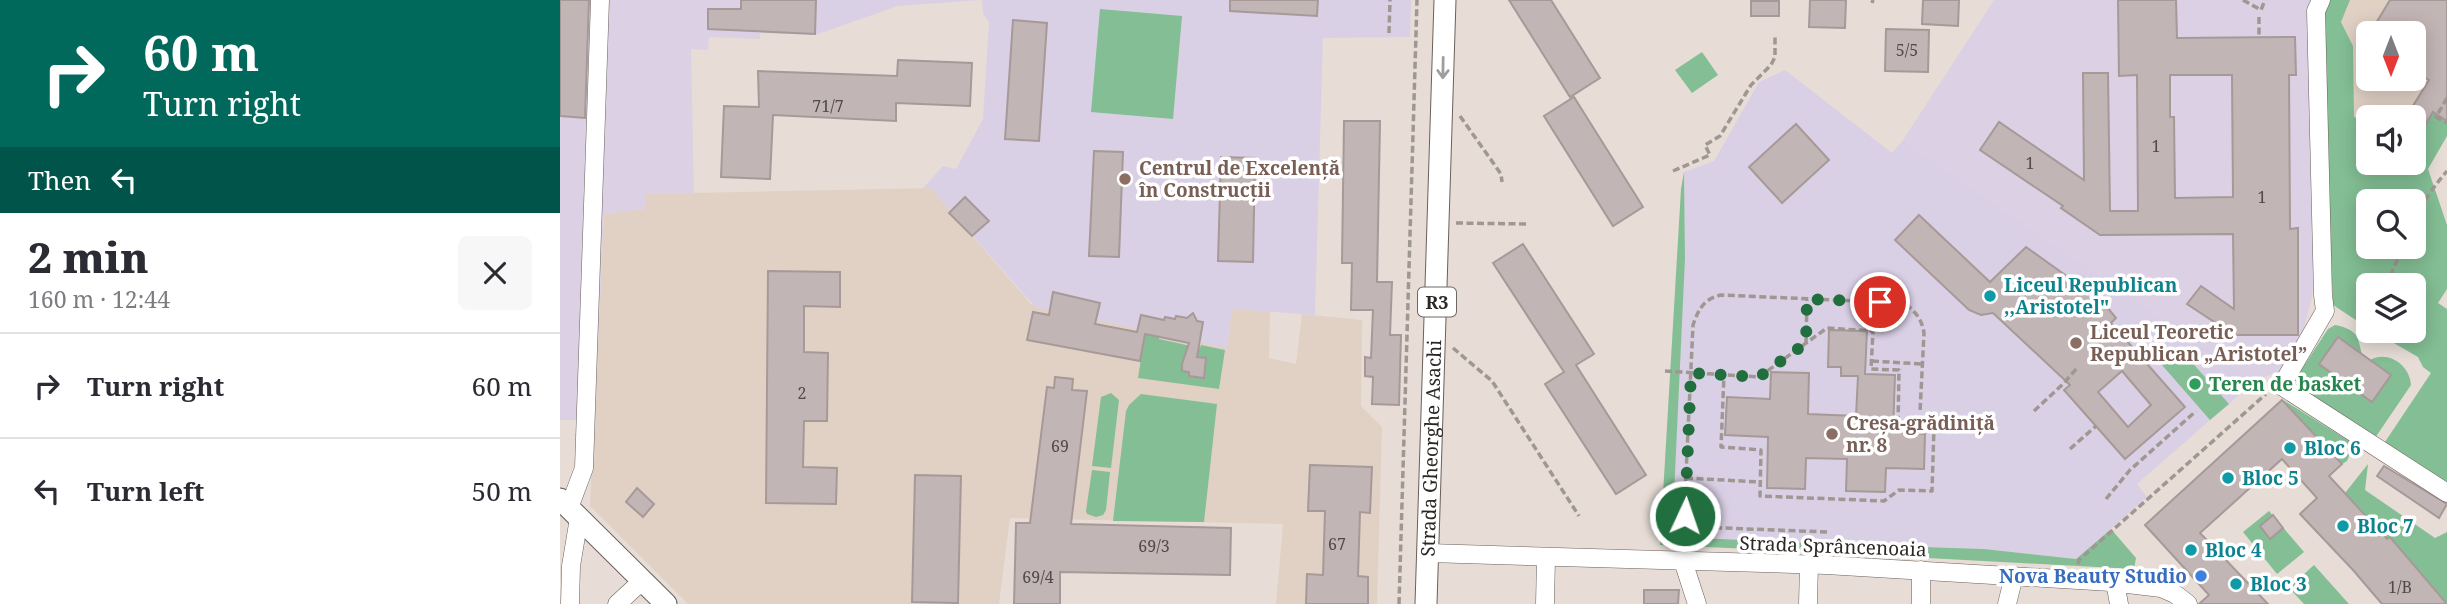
<!DOCTYPE html>
<html lang="en">
<head>
<meta charset="utf-8">
<style>
  :root { --surface:#fff; --page:#f7f7f7; --text:#2b2b33; --muted:#7c7c81; --line:#e1e1e2 }
  body { margin:0; font-family:"Noto Serif",serif; background:var(--page); color:var(--text); height:100vh; display:flex; flex-direction:column; font-size:26px; white-space:nowrap }
  * { box-sizing:border-box; margin:0 }
  p { font-size:23px; color:var(--muted) }
  .icon { flex:none; width:38px; height:38px; fill:none; stroke:currentColor; stroke-width:2; stroke-linecap:round; stroke-linejoin:round }
  .map { position:relative; flex:1; overflow:hidden }
  .details { display:flex; flex-direction:column; background:var(--surface); width:560px }
  .details>* { flex:none }
  .banner { background:#00695c; color:#fff; overflow:hidden }
  .needle { width:46px; rotate:180deg }
  .tools { position:absolute; left:1796px; top:21px; display:grid; gap:14px }
  .tools a { display:grid; place-items:center; width:70px; height:70px; border-radius:10px; background:var(--surface); box-shadow:0 4px 18px #0003; font-size:35px }
  .pin { position:absolute; display:grid; place-items:center; width:60px; height:60px; color:#fff; margin:-30px; border:4px solid #fff; border-radius:50%; box-shadow:0 2px 7px #0007 }
  .me { position:absolute; width:77px; margin:-38px; rotate:3deg; stroke-linejoin:round; filter:drop-shadow(0 0 5px #0008) }
  .turn { display:flex; align-items:center; gap:24px; height:147px; padding:0 28px; font-size:32px }
  .turn .icon { width:91px; height:91px; stroke-width:2.5 }
  .turn b { display:block; font-size:49px; line-height:60px }
  .then { display:flex; align-items:center; height:66px; padding:0 28px; background:#0003; gap:14px; font-size:26px }
  .round { display:grid; place-items:center; flex:none; width:74px; height:74px; border-radius:10px; background:var(--page) }
  .head { display:flex; align-items:center; justify-content:space-between; height:119px; padding:0 28px }
  h1 { font-size:42px; font-weight:800; line-height:52px }
  ul { padding:0; list-style:none }
  li { display:flex; align-items:center; gap:21px; height:105px; padding:0 28px; border-top:2px solid var(--line) }
  li div { flex:1 }
  li b { display:block; font-size:26px }
  li em { font-style:normal }
  main { display:flex; flex:1; min-height:0 }
  .map>svg:first-child { display:block }
  .built { fill:#e1d1c5; fill-rule:evenodd }
  .industrial { fill:#dbd0e4 }
  .education { fill:#dad0e5 }
  .green { fill:#83be94; fill-rule:evenodd }
  .building { fill:#c2b5b5; stroke:#a69998; stroke-width:2; fill-rule:evenodd }
  .lines { fill:none; stroke-linecap:round; stroke-linejoin:round }
  .minor-casing { stroke:#69605a; stroke-width:19 }
  .major-casing { stroke:#69605a; stroke-width:23 }
  .path { stroke:#9f9792; stroke-width:3.5; stroke-dasharray:7 3.5; stroke-linecap:butt }
  .minor { stroke:#fff; stroke-width:18 }
  .major { stroke:#fff; stroke-width:21 }
  .oneway { stroke:#a09e9c }
  .route { stroke:#216f3e; stroke-width:12; stroke-dasharray:0 21.6 }
  .education-dot { fill:#8d6e63; stroke:#fff; stroke-width:2.5 }
  .culture-dot { fill:#0f9aa8; stroke:#fff; stroke-width:2.5 }
  .leisure-dot { fill:#2e9e5b; stroke:#fff; stroke-width:2.5 }
  .shop-dot { fill:#3f7fe0; stroke:#fff; stroke-width:2.5 }
  .labels { text-anchor:middle; dominant-baseline:central; stroke-width:7; stroke-linejoin:round; paint-order:stroke }
  .number-label { font-size:16px; fill:#514a48 }
  .shield { fill:#fff; stroke:#6b6866; stroke-width:2 }
  .shield-label { font-size:18px; font-weight:bold; fill:#2b2724 }
  .education-label { font-size:19px; font-weight:bold; fill:#785e54; stroke:#fff; text-anchor:start }
  .culture-label { font-size:19px; font-weight:bold; fill:#0d838f; stroke:#fff; text-anchor:start }
  .leisure-label { font-size:19px; font-weight:bold; fill:#27864d; stroke:#fff; text-anchor:start }
  .street-label { font-size:19px; fill:#2b2724; stroke:#fff }
  .shop-label { font-size:19px; font-weight:bold; fill:#366cbe; stroke:#fff; text-anchor:end }
</style>
</head>
<body>
<main>
<section class="details">
<div class="banner">
<div class="turn"><svg class="icon" aria-label="right" viewBox="0 0 24 24"><path d="M7 20v-9h11M14 6l5 5-5 5"/></svg><div><b>60 m</b>Turn right</div></div>
<div class="then">Then<svg class="icon" aria-label="left" viewBox="0 0 24 24"><path d="M17 20v-9H6M10 6l-5 5 5 5"/></svg></div>
</div>
<div class="head"><div><h1>2 min</h1><p>160 m · 12:44</p></div><a class="round"><svg class="icon" aria-label="close" viewBox="0 0 24 24"><path d="M6 6l12 12M18 6L6 18"/></svg></a></div>
<ul>
<li><svg class="icon" aria-label="right" viewBox="0 0 24 24"><path d="M7 20v-9h11M14 6l5 5-5 5"/></svg><div><b>Turn right</b></div><em>60 m</em></li>
<li><svg class="icon" aria-label="left" viewBox="0 0 24 24"><path d="M17 20v-9H6M10 6l-5 5 5 5"/></svg><div><b>Turn left</b></div><em>50 m</em></li>
</ul>
</section>
<div class="map">
<svg width="1887" height="604" viewBox="0 0 1887 604">
  <rect width="100%" height="100%" fill="#e7ddd6"/>
  <!-- built -->
  <g class="built">
    <path d="M 1790,0 L 1887,0 L 1887,90 L 1853,145 L 1853,117 L 1808,117 L 1808,124 L 1794,117 L 1793,46 L 1781,22 ZM 1808,33 L 1853,33 L 1853,79 L 1808,79 Z"/>
    <polygon points="371,188 471,304 667,347 672,309 710,311 709,358 736,364 742,314 802,320 801,406 822,427 817,604 716,604 723,524 450,518 439,604 128,604 30,506 44,214 85,209 84,194"/>
  </g>
  <!-- industrial -->
  <g class="industrial">
    <polygon points="0,0 201,0 200,39 149,37 148,50 131,49 134,194 85,194 85,209 44,214 32,479 19,479 20,443 14,434 21,433 21,420 0,420"/>
    <polygon points="1434,0 1751,0 1757,231 1752,296 1741,340 1720,371 1695,381 1343,140"/>
  </g>
  <!-- education -->
  <g class="education">
    <polygon points="201,0 851,0 850,37 763,38 755,315 672,309 667,348 475,307 371,188 363,188 383,166 396,169 423,119 429,22 423,13 422,0 338,6 255,35 200,33"/>
    <polygon points="1225,70 1332,153 1343,140 1695,381 1577,484 1587,497 1516,559 1424,549 1111,537 1125,259 1124,172 1154,161 1199,82"/>
  </g>
  <!-- green -->
  <g class="green">
    <path d="M 1767,0 L 1790,0 L 1781,22 L 1793,46 L 1794,117 L 1808,124 L 1808,163 L 1853,163 L 1853,145 L 1887,90 L 1887,136 L 1868,169 L 1887,225 L 1887,289 L 1878,303 L 1887,309 L 1887,484 L 1825,442 L 1871,373 L 1863,367 L 1858,357 L 1813,331 L 1853,331 L 1853,285 L 1808,285 L 1808,328 L 1773,305 L 1762,15 ZM 1808,201 L 1853,201 L 1853,247 L 1808,247 Z"/>
    <polygon points="540,9 622,16 613,119 531,112"/>
    <polygon points="1142,52 1158,75 1132,93 1115,70"/>
    <polygon points="1124,172 1125,259 1112,537 1259,543 1258,552 1100,545 1121,189"/>
    <path d="M 1775,325 C 1782,326 1791,329 1796,335 C 1800,339 1809,391 1812,401 L 1831,375 L 1810,360 C 1828,350 1850,365 1851,385 L 1815,438 L 1739,387 L 1736,378 L 1768,329 Z"/>
    <polygon points="585,333 599,335 599,339 640,348 641,345 665,350 659,389 578,378"/>
    <polygon points="1620,349 1669,404 1650,420 1602,365"/>
    <polygon points="551,393 559,400 551,468 532,466 541,397"/>
    <polygon points="581,394 657,404 644,522 553,521 566,411 569,405"/>
    <polygon points="1723,400 1794,444 1787,461 1782,464"/>
    <polygon points="1808,464 1805,490 1875,538 1887,532 1887,603 1830,537 1793,570 1792,568 1825,538 1785,493"/>
    <polygon points="532,470 550,472 546,510 543,515 536,517 527,514 526,511"/>
    <polygon points="1709,511 1744,552 1717,574 1683,532"/>
    <polygon points="1551,529 1576,558 1574,569 1275,553 1275,544 1424,549 1516,559"/>
    <polygon points="1754,565 1789,604 1744,604 1730,589 1731,586"/>
  </g>
  <!-- building -->
  <g class="building">
    <polygon points="0,0 29,0 25,118 0,116"/>
    <polygon points="181,0 256,0 255,34 148,29 148,9 181,9"/>
    <polygon points="670,0 758,0 757,16 670,11"/>
    <polygon points="949,0 991,0 1040,78 1010,97"/>
    <polygon points="1250,0 1286,0 1285,28 1249,27"/>
    <polygon points="1363,0 1399,0 1398,26 1362,24"/>
    <path d="M 1558,0 L 1616,0 L 1617,38 L 1735,37 L 1736,75 L 1729,75 L 1730,229 L 1738,228 L 1738,335 L 1674,335 L 1627,304 L 1641,286 L 1674,309 L 1673,234 L 1540,235 L 1501,208 L 1503,206 L 1420,150 L 1439,122 L 1524,180 L 1523,73 L 1548,73 L 1550,211 L 1578,211 L 1577,75 L 1559,76 ZM 1610,75 L 1672,75 L 1673,197 L 1615,198 L 1614,117 L 1610,117 Z"/>
    <polygon points="1830,0 1887,0 1887,121 1873,112 1853,145 1853,117 1846,117 1869,80 1853,71 1853,33 1810,33"/>
    <rect x="1191" y="1" width="28" height="15"/>
    <polygon points="453,20 487,23 479,141 445,139"/>
    <polygon points="1326,29 1369,30 1368,72 1325,71"/>
    <polygon points="338,60 412,63 410,106 336,103 336,121 213,115 210,179 161,177 164,106 199,107 198,71 337,76"/>
    <polygon points="1014,97 1083,207 1053,226 984,116"/>
    <polygon points="784,121 820,121 817,282 832,282 830,335 841,335 839,405 812,404 813,377 805,376 805,357 811,358 813,310 791,310 792,263 782,263"/>
    <polygon points="1236,124 1269,160 1222,203 1189,167"/>
    <polygon points="534,151 563,152 559,257 529,256"/>
    <polygon points="661,157 695,158 693,262 658,261"/>
    <polygon points="405,197 429,221 412,236 389,213"/>
    <path d="M 1359,215 L 1430,282 L 1466,247 L 1543,302 L 1556,318 L 1551,323 L 1625,407 L 1565,459 L 1504,390 L 1510,385 L 1433,313 L 1421,315 L 1409,310 L 1335,240 ZM 1562,371 L 1591,405 L 1568,427 L 1538,392 Z"/>
    <polygon points="963,244 1034,354 1016,365 1086,475 1056,494 985,384 1004,372 933,263"/>
    <polygon points="208,271 280,272 280,307 244,306 244,352 268,353 267,421 244,421 243,467 277,468 276,504 206,503"/>
    <polygon points="493,292 540,303 535,324 577,332 581,315 604,320 605,317 615,319 616,316 627,318 633,313 637,321 643,322 637,357 646,358 644,378 629,376 629,372 622,371 622,364 629,343 585,334 580,361 467,340 473,312 489,315"/>
    <polygon points="1269,330 1307,331 1305,374 1335,375 1333,432 1365,434 1364,469 1326,468 1325,492 1286,491 1287,459 1246,458 1245,489 1207,488 1208,437 1165,435 1167,397 1210,399 1211,372 1249,373 1248,414 1296,416 1298,376 1281,376 1281,367 1268,367"/>
    <polygon points="1778,337 1831,375 1812,402 1759,364"/>
    <polygon points="495,377 513,379 512,390 527,391 511,524 671,528 670,575 500,572 500,604 454,604 456,523 470,523 487,387 494,388"/>
    <polygon points="1722,400 1782,464 1769,476 1827,539 1830,537 1887,604 1822,604 1793,570 1740,514 1757,498 1722,459 1640,533 1708,604 1639,604 1649,595 1585,525"/>
    <polygon points="750,465 812,467 810,513 800,512 798,576 808,577 808,604 746,604 747,574 763,575 765,511 748,511"/>
    <polygon points="1824,466 1887,504 1879,518 1817,476"/>
    <polygon points="355,475 401,476 398,603 352,602"/>
    <polygon points="77,488 94,504 83,517 66,502"/>
    <polygon points="1713,515 1723,528 1710,539 1700,526"/>
    <polygon points="1084,590 1119,590 1118,604 1084,604"/>
  </g>
  <g class="lines">
    <defs>
      <g id="minor">
        <polyline points="1761,0 1756,11 1763,295 1765,311 1726,378 1720,385 1887,493"/>
        <polyline points="9,508 24,468 40,0"/>
        <polyline points="868,553 1266,565 1551,582 1601,588 1615,594 1628,604"/>
        <polyline points="1123,561 1137,604"/>
        <polyline points="1361,570 1361,604"/>
        <polyline points="1555,582 1559,604"/>
        <polyline points="10,604 11,566 19,518"/>
        <polyline points="57,604 83,580"/>
        <polyline points="985,604 986,558"/>
        <polyline points="1248,604 1249,564"/>
        <polyline points="1447,604 1454,576"/>
      </g>
      <g id="major">
        <polyline points="0,499 106,604"/>
        <path id="s1" d="M 866,604 L 885,0"/>
      </g>
    </defs>
    <!-- minor casing -->
    <use href="#minor" class="minor-casing"/>
    <!-- major casing -->
    <use href="#major" class="major-casing"/>
    <!-- path -->
    <g class="path">
      <polyline points="1683,0 1701,10 1705,0"/>
      <polyline points="1312,3 1313,0"/>
      <polyline points="1699,17 1699,37"/>
      <polyline points="829,33 830,0"/>
      <polyline points="1887,98 1876,117 1887,123"/>
      <polyline points="900,116 941,174 942,182"/>
      <polyline points="1113,171 1150,155 1145,145 1160,136 1191,85 1211,65 1215,57 1215,35"/>
      <polyline points="896,223 968,224"/>
      <path d="M 1853,229 C 1860,205 1871,190 1887,171"/>
      <polyline points="1826,285 1843,247"/>
      <polyline points="1811,341 1813,331"/>
      <polyline points="1246,343 1247,300"/>
      <polyline points="893,348 932,381 1019,516"/>
      <polyline points="1312,361 1362,364"/>
      <polyline points="1105,371 1199,377 1267,328 1313,331 1311,369 1339,370 1338,425 1374,427 1372,491 1339,490 1324,501 1200,496 1201,450 1161,447 1164,375"/>
      <polyline points="1474,411 1503,384 1518,367"/>
      <polyline points="1510,449 1536,426"/>
      <polyline points="1126,478 1200,482"/>
      <polyline points="1546,499 1570,470 1636,411"/>
      <path d="M 1267,532 L 1137,527 L 1124,516 L 1133,325 C 1139,308 1144,299 1161,295 L 1344,303 C 1355,311 1362,319 1364,333 L 1360,412"/>
      <polyline points="1518,564 1519,560 1706,394"/>
      <polyline points="839,604 857,0"/>
    </g>
    <!-- minor -->
    <use href="#minor" class="minor"/>
    <!-- major -->
    <use href="#major" class="major"/>
  </g>
  <!-- one-way arrows -->
  <defs><path id="oneway-shaft" d="M-6 0H5M1.5-3L5.5 0L1.5 3" fill="none" stroke-width="1.6" stroke-linecap="round" stroke-linejoin="round" transform="scale(1.75)"/></defs>
  <use class="oneway" href="#oneway-shaft" transform="translate(883 68) rotate(91)"/>
  <g class="lines">
    <!-- route -->
    <polyline class="route" points="1125,516 1131,373 1199,377 1246,343 1247,299 1320,302"/>
  </g>
  <!-- markers -->
  <g class="education-dot">
    <circle cx="565" cy="179" r="7"/>
    <circle cx="1516" cy="343" r="7"/>
    <circle cx="1272" cy="434" r="7"/>
  </g>
  <g class="culture-dot">
    <circle cx="1430" cy="296" r="7"/>
    <circle cx="1730" cy="448" r="7"/>
    <circle cx="1668" cy="478" r="7"/>
    <circle cx="1783" cy="526" r="7"/>
    <circle cx="1631" cy="550" r="7"/>
    <circle cx="1676" cy="584" r="7"/>
  </g>
  <circle class="leisure-dot" cx="1635" cy="384" r="7"/>
  <circle class="shop-dot" cx="1641" cy="576" r="7"/>
  <g class="labels">
    <!-- number labels -->
    <g class="number-label">
      <text x="1347" y="50">5/5</text>
      <text x="268" y="106">71/7</text>
      <text x="1596" y="146">1</text>
      <text x="1470" y="163">1</text>
      <text x="1702" y="197">1</text>
      <text x="242" y="393">2</text>
      <text x="500" y="446">69</text>
      <text x="777" y="544">67</text>
      <text x="594" y="546">69/3</text>
      <text x="478" y="577">69/4</text>
      <text x="1840" y="587">1/B</text>
    </g>
    <!-- shield labels -->
    <rect class="shield" x="858" y="287.5" width="38" height="29" rx="5"/>
    <g class="shield-label">
      <text x="877" y="302">R3</text>
    </g>
    <!-- education labels -->
    <g class="education-label">
      <text x="579" y="168">Centrul de Excelență<tspan x="579" dy="22">în Construcții</tspan></text>
      <text x="1530" y="332">Liceul Teoretic<tspan x="1530" dy="22">Republican „Aristotel”</tspan></text>
      <text x="1286" y="423">Creșa-grădiniță<tspan x="1286" dy="22">nr. 8</tspan></text>
    </g>
    <!-- culture labels -->
    <g class="culture-label">
      <text x="1444" y="285">Liceul Republican<tspan x="1444" dy="22">,,Aristotel"</tspan></text>
      <text x="1744" y="448">Bloc 6</text>
      <text x="1682" y="478">Bloc 5</text>
      <text x="1797" y="526">Bloc 7</text>
      <text x="1645" y="550">Bloc 4</text>
      <text x="1690" y="584">Bloc 3</text>
    </g>
    <!-- leisure labels -->
    <g class="leisure-label">
      <text x="1649" y="384">Teren de basket</text>
    </g>
    <!-- street labels -->
    <g class="street-label">
      <text stroke="none"><textPath href="#s1" startOffset="156">Strada Gheorghe Asachi</textPath></text>
      <text transform="translate(1273 546) rotate(2)">Strada Sprâncenoaia</text>
    </g>
    <!-- shop labels -->
    <g class="shop-label">
      <text x="1627" y="576">Nova Beauty Studio</text>
    </g>
  </g>
</svg>
<div class="tools">
<a><svg class="needle" viewBox="-14 -14 28 28"><path d="M0-13l5 13h-10z" fill="#e53935"/><path d="M0 13l5-13h-10z" fill="#7c7c81"/></svg></a>
<a><svg class="icon" aria-label="sound" viewBox="0 0 24 24"><path d="M4 9h4l5-4v14l-5-4H4zM17 9q2 3 0 6"/></svg></a>
<a><svg class="icon" aria-label="search" viewBox="0 0 24 24"><circle cx="10" cy="10" r="6"/><path d="M15 15l6 6"/></svg></a>
<a><svg class="icon" aria-label="layers" viewBox="0 0 24 24"><path d="M12 4l9 5-9 5-9-5zM3 14l9 5 9-5"/></svg></a>
</div>
<div class="pin" style="left:1320px;top:302px;background:#d93025"><svg class="icon" aria-label="arrive" viewBox="0 0 24 24"><path d="M6 21V4h12l-3 4 3 4H6"/></svg></div>
<svg class="me" style="left:1125px;top:516px" viewBox="-20 -20 40 40"><circle r="17" fill="#216f3e" stroke="#fff" stroke-width="3"/><path d="M0-11L8 9 0 5-8 9z" fill="#fff"/></svg>
</div>
</main>
</body>
</html>
